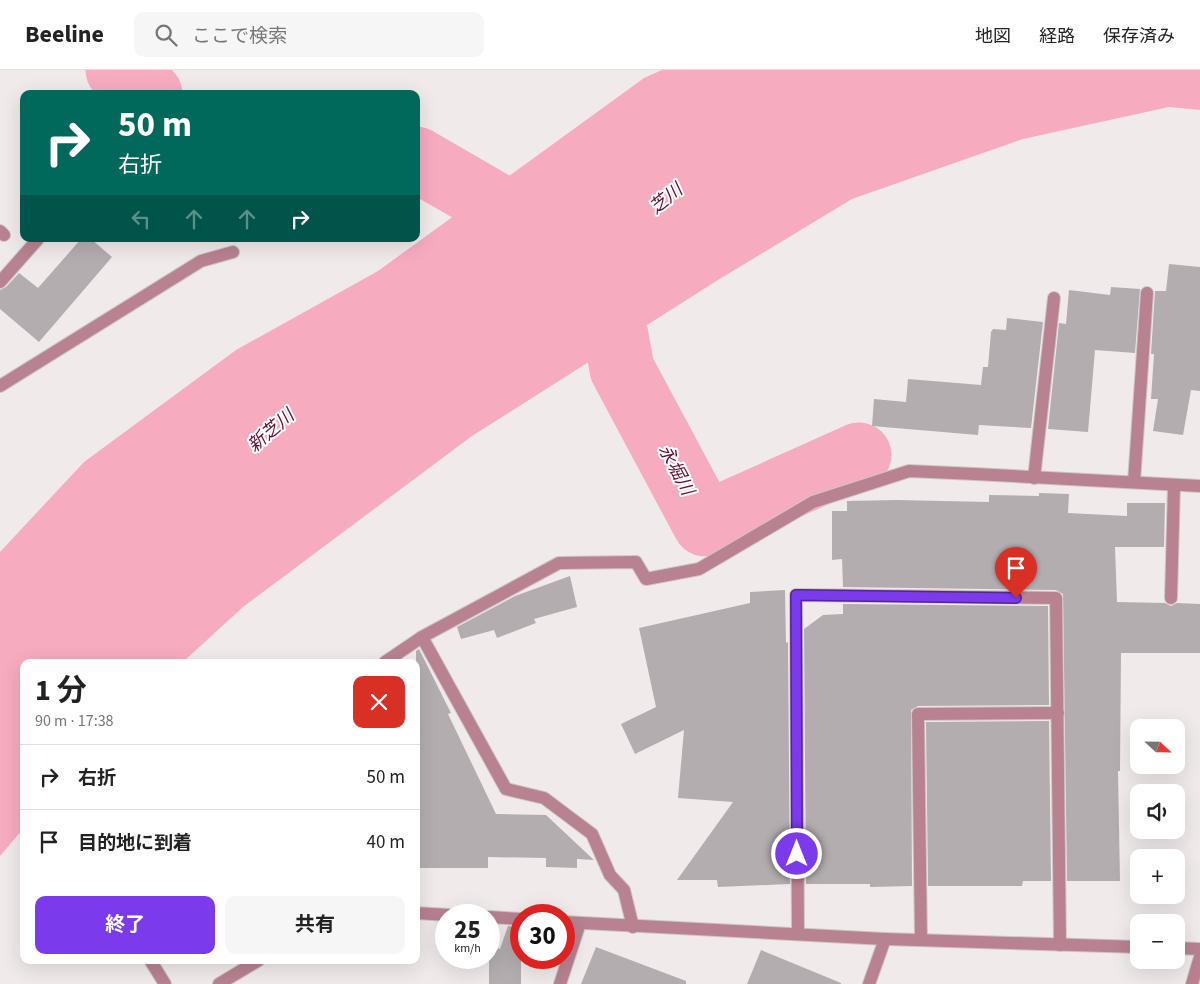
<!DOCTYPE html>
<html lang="ja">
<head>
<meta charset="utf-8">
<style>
  :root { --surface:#fff; --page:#f6f6f6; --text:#222; --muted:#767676; --line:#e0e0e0; --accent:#7c3aed }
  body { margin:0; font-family:"Source Sans 3","Noto Sans JP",sans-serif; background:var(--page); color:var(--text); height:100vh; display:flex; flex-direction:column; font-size:19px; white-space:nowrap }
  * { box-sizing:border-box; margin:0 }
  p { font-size:16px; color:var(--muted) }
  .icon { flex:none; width:28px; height:28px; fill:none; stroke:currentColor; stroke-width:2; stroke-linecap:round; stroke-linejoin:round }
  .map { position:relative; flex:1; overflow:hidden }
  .sheet { position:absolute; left:20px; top:589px; width:400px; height:305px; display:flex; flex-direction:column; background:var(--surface); border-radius:10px; box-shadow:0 5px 20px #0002 }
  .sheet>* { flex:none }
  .guide { position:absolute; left:20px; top:20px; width:400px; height:152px; border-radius:10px; box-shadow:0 5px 20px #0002; background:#00695c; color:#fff; overflow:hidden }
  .needle { width:32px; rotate:112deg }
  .tools { position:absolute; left:1130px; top:649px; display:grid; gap:10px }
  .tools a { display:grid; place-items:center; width:55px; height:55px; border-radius:10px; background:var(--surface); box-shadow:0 5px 20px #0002; font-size:25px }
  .speed { position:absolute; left:435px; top:834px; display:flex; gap:10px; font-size:25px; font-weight:700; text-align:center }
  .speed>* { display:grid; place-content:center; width:65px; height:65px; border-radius:50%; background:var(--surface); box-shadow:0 5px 20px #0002; line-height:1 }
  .speed small { font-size:12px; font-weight:400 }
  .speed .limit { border:8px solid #d22; background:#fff; color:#111 }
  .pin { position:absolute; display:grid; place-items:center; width:42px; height:42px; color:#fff; margin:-51px -21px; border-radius:50% 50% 50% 0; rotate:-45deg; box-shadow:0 0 5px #0007 }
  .pin .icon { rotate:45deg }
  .me { position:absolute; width:55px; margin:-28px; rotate:0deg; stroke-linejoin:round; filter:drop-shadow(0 0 4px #0008) }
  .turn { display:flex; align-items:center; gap:18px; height:105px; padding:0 15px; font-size:22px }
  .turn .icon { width:65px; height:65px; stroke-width:2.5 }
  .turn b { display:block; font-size:35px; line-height:42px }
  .lanes { display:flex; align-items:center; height:48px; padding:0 15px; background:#0003; justify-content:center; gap:25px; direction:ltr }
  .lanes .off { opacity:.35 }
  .round { display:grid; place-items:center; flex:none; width:52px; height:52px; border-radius:10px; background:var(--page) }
  .head { display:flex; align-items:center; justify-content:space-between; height:85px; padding:0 15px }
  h1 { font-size:30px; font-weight:700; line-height:38px }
  .button { display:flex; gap:10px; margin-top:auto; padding:10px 15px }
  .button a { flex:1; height:58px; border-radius:10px; background:var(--accent); color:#fff; font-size:20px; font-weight:700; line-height:58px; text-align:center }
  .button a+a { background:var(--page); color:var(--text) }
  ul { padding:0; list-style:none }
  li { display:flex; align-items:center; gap:15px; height:65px; padding:0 15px; border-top:1px solid var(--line) }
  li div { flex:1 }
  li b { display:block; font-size:19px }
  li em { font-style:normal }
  header { display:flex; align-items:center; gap:30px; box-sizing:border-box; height:70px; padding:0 25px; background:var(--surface); border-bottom:1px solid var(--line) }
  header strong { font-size:24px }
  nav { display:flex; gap:28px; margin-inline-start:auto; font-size:18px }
  .search { width:350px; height:45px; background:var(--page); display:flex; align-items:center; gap:12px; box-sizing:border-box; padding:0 18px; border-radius:10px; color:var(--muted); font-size:19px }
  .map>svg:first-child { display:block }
  .water { fill:#f7abbf }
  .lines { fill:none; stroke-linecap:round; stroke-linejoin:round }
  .river { stroke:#f7abbf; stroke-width:65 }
  .building { fill:#b4adaf }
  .lane-casing { stroke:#cdc6c7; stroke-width:14 }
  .street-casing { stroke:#cdc6c7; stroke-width:14 }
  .lane { stroke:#b88290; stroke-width:12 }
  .street { stroke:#b88290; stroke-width:12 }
  .route-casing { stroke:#51269a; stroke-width:12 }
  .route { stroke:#7c3aed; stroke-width:9 }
  .labels { text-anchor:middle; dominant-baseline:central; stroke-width:4; stroke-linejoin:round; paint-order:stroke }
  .water-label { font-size:18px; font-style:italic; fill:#660d33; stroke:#fff }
</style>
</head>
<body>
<header>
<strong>Beeline</strong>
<div class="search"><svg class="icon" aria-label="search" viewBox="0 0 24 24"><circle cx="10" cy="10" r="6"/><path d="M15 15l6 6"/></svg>ここで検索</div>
<nav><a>地図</a><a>経路</a><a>保存済み</a></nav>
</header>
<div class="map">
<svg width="1200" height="914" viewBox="0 0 1200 914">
  <rect width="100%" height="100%" fill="#f1eaeb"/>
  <!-- water -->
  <polygon class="water" points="662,0 1200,0 1200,40 1169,37 1023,69 852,129 718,210 472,366 243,537 183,592 24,592 24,758 0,786 0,482 84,392 236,280 378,201 644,8"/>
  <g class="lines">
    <!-- river -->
    <g class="river">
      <polyline points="118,0 137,20 150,24"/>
      <polyline points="416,89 558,171"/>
      <polyline points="591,191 608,222 622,299 705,454 859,385"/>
    </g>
  </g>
  <!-- building -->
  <g class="building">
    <polygon points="81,169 91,169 112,187 39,272 0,239 0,220 6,217 19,203 38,218"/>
    <polygon points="1169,194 1200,197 1200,321 1191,320 1183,365 1153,361 1158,329 1151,329 1154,284 1151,284 1155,221 1166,221"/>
    <polygon points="1111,217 1140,219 1135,283 1095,280 1088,362 1048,359 1059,253 1066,254 1069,220 1110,225"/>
    <polygon points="1007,248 1043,252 1031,358 979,355 978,365 872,356 874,329 906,332 908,309 981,315 983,297 988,297 991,262 993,259 1006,260"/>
    <polygon points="1039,423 1069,424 1068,443 1127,446 1127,433 1165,433 1164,477 1115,477 1117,532 1165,533 1171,536 1177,533 1200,534 1200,583 1121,583 1120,701 1118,701 1120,811 1067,811 1063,524 1056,520 843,517 842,489 832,490 832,441 847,441 847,431 897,430 989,432 989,425 1039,426"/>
    <polygon points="570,506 577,537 534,549 536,553 497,568 494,560 461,569 457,557 515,526"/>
    <polygon points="785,520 786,573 788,572 790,814 718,817 717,810 677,810 733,732 678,728 684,660 635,684 621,654 656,637 639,558 750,533 750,522"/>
    <polygon points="843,534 1048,536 1049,635 918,636 911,640 912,816 870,817 870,814 806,814 804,559 823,545 843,544"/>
    <polygon points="419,579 451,643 448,644 496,744 546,745 594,790 577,789 577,798 546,797 546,788 488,787 488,798 416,798 416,581"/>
    <polygon points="1049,651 1051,811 1023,811 1022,816 928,816 926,652"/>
    <polygon points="508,856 521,857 521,914 489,914 489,875 500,879"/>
    <polygon points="596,877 686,911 686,914 581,914"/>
    <polygon points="761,880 841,913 841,914 747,914"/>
  </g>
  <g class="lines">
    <defs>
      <g id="lane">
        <polyline points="1034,408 1054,228"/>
        <polyline points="1134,412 1147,223"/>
        <polyline points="1171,528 1174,416"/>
        <polyline points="385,592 422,567"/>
        <polyline points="633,857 624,820 610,805 592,764 544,728 506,719 422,567 559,493 636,492 646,509 699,499 813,432 909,401 975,404"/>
        <polyline points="921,870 918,644 1058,643"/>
        <polyline points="150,890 165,914"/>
      </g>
      <g id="street">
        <polyline points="0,161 4,165"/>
        <polyline points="0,212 38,169"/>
        <polyline points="0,316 201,191 233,182"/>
        <polyline points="975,404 1200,416"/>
        <polyline points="416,843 449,845"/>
        <polyline points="489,847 521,849"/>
        <polyline points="564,852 885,869 1139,877"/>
        <polyline points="798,864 796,525 1056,528 1060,875"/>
        <polyline points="1176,878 1200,879"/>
        <polyline points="219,914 259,890"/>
        <polyline points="560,914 580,853"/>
        <polyline points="869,914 885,869"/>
        <polyline points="1192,914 1200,887"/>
      </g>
    </defs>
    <!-- lane casing -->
    <use href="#lane" class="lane-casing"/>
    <!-- street casing -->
    <use href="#street" class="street-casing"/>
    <!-- lane -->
    <use href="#lane" class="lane"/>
    <!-- street -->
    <use href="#street" class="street"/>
  </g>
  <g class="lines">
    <defs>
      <polyline id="route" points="797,784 796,525 1016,528"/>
    </defs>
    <!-- route casing -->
    <use href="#route" class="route-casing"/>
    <!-- route -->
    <use href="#route" class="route"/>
  </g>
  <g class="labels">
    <!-- water labels -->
    <g class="water-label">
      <text transform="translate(666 129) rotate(-39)">芝川</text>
      <text transform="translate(271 361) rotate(-41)">新芝川</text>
      <text transform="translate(676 400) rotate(62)">永堀川</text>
    </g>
  </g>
</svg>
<div class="tools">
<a><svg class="needle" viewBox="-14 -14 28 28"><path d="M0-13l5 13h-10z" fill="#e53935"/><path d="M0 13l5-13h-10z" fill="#767676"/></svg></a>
<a><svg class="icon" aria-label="sound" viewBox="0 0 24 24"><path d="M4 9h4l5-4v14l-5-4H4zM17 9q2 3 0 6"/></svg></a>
<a>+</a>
<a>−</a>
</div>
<div class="speed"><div>25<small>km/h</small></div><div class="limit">30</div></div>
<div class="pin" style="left:1016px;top:528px;background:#d93025"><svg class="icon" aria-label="arrive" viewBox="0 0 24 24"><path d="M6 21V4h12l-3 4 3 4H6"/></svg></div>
<svg class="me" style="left:797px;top:784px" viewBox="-20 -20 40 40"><circle r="17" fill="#7c3aed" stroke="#fff" stroke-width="3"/><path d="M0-11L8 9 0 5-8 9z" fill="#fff"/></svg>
<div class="guide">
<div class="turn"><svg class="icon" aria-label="right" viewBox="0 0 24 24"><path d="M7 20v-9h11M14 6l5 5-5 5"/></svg><div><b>50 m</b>右折</div></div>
<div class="lanes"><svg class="icon off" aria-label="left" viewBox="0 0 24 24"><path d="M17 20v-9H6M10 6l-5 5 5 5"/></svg><svg class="icon off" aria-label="ahead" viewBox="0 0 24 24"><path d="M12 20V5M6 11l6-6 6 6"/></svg><svg class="icon off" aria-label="ahead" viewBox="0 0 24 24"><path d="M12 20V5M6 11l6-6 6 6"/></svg><svg class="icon" aria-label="right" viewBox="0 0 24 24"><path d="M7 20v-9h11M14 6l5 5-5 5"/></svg></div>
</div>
<section class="sheet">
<div class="head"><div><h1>1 分</h1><p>90 m · 17:38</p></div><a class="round" style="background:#d93025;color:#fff"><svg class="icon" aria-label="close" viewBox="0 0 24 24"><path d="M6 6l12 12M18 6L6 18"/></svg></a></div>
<ul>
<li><svg class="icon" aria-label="right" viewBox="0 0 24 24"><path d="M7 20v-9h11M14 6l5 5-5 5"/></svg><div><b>右折</b></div><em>50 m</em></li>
<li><svg class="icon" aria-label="arrive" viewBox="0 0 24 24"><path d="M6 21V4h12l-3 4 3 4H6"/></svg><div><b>目的地に到着</b></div><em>40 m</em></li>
</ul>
<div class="button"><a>終了</a><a>共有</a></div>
</section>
</div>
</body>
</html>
